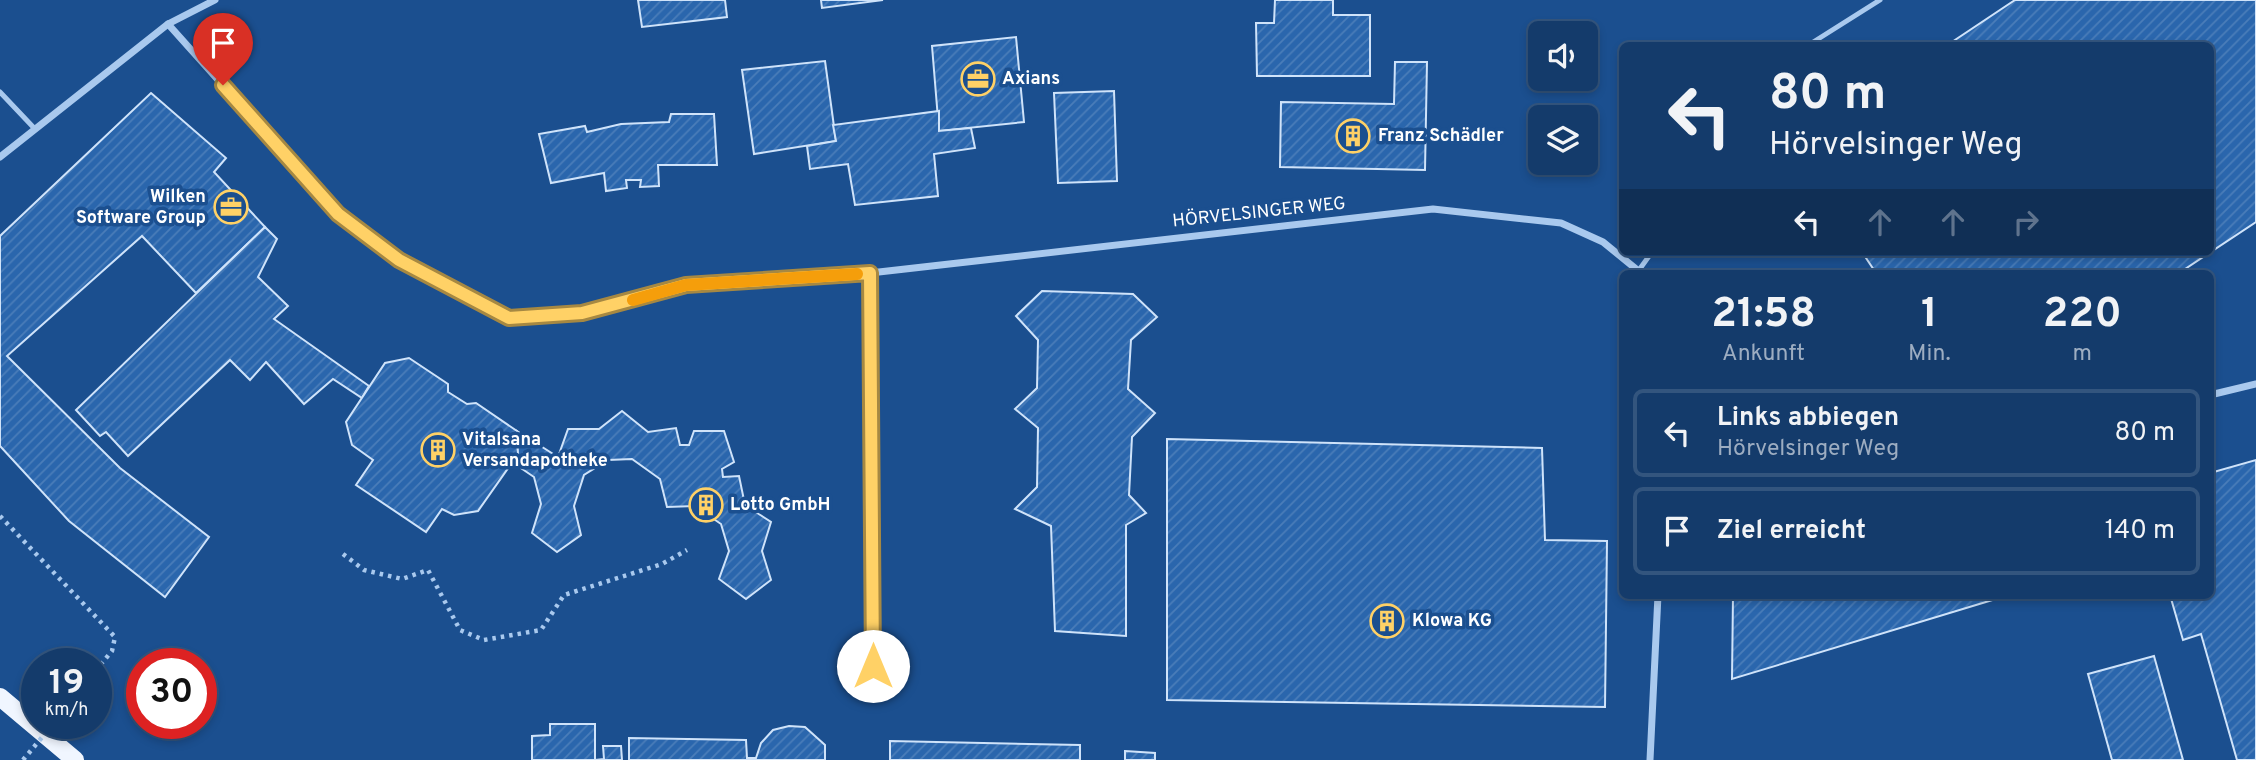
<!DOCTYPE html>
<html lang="de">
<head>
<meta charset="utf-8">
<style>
  :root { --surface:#143b6b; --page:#1d4271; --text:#f1f3f6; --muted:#9dadc1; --line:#33557e }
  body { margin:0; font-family:Overpass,sans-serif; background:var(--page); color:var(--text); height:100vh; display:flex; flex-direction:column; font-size:26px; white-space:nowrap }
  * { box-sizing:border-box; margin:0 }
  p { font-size:23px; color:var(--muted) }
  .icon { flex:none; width:38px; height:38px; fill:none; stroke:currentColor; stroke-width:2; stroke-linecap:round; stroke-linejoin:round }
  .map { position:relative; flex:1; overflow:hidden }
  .details { position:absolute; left:1619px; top:270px; width:595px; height:329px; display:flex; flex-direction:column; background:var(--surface); border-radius:10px; box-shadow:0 4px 10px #0003,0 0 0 2px var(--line) }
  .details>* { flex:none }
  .top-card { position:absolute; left:1619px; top:42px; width:595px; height:214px; border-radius:10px; box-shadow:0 4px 10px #0003,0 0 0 2px var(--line); background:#143b6b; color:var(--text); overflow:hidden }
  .buttons { position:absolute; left:1528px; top:21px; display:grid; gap:14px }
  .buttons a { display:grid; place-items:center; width:70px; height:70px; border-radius:10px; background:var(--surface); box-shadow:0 4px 10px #0003,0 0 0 2px var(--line); font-size:35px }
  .speed { position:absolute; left:21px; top:648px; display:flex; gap:14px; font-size:35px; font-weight:700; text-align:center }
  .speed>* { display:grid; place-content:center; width:91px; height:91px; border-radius:50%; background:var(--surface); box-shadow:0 4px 10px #0003,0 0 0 2px var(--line); line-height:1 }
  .speed small { font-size:18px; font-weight:400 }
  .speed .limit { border:10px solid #d22; background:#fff; color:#111 }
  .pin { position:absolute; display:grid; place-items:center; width:60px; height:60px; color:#fff; margin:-72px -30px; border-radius:50% 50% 50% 0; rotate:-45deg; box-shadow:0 0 7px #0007 }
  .pin .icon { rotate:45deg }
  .me { position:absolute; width:77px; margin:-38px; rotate:0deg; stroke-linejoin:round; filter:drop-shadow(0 0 5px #0008) }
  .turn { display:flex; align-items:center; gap:24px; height:147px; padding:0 35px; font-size:32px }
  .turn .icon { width:91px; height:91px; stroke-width:2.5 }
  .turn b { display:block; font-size:49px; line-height:60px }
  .lanes { display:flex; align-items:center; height:66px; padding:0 35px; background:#0003; justify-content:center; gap:35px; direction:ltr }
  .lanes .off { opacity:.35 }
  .eta { display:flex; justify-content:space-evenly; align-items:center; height:119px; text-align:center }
  .eta b { font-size:42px; font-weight:700; line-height:49px }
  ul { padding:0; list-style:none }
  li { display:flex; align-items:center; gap:21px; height:88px; margin:0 14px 10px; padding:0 21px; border:4px solid var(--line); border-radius:10px }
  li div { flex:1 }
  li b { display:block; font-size:26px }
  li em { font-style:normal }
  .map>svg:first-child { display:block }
  .building { fill:url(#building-hatch); stroke:#cfe3fa; stroke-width:2 }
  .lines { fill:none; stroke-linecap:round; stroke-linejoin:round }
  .path { stroke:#a9c9ee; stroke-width:4.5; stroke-dasharray:3.5 5; stroke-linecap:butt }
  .lane { stroke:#a9c9ee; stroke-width:5 }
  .street { stroke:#a9c9ee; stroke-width:7 }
  .primary { stroke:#f0f6ff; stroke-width:18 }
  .path-bridge { stroke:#a9c9ee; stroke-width:4.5; stroke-dasharray:3.5 5; stroke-linecap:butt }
  .route-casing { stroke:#a68842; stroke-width:18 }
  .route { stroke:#ffd166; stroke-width:12 }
  .slow { stroke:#f59e0b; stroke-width:12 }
  .labels { text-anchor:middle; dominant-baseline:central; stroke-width:7; stroke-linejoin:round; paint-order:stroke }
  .poi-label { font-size:18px; font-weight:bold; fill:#fff; stroke:#1b4f8f; text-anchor:start }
  .street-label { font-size:18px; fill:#fff; stroke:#1b4f8f }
</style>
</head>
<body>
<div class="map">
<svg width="2256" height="760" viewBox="0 0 2256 760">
  <defs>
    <pattern id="building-hatch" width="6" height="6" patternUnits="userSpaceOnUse" patternTransform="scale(1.75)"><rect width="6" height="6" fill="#2a66ad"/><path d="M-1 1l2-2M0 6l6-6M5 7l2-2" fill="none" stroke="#4a7db9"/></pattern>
  </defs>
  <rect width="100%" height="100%" fill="#1b4f8f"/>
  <!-- building -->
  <g class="building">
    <polygon points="638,0 725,0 727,17 642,27"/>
    <polygon points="821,0 883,0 822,8"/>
    <polygon points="1275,0 1333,0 1333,15 1370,15 1370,76 1257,76 1256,23 1274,23"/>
    <polygon points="2015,0 2256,0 2256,222 2179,273 1876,273 1862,252 2210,252 2210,46 1946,46"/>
    <polygon points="1016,37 1024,122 939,131 932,46"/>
    <polygon points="825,61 836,141 754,154 742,70"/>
    <polygon points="1395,62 1427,62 1425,170 1280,167 1281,102 1394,104"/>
    <polygon points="1114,91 1117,181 1058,183 1054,93"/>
    <polygon points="151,93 226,158 214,172 265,227 196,293 142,236 7,356 120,468 209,537 165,597 69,521 0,446 0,236"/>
    <polygon points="939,111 939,131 971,128 975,148 934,154 938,196 855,205 848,164 810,169 807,146 836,141 833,125"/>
    <polygon points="671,114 714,114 717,165 658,165 659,186 640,187 641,180 626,180 627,188 606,191 604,173 551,183 539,134 585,126 587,132 621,124 669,122"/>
    <polygon points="265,227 277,239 258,277 288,306 274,319 369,386 362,398 333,379 304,404 266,362 250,380 230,360 128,456 106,432 100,436 76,410"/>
    <polygon points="1042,291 1133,294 1157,317 1131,340 1128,389 1155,413 1132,437 1129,495 1146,513 1126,525 1126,636 1055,631 1051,526 1015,509 1037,487 1038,428 1015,409 1037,388 1038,340 1016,316"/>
    <polygon points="409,358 448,384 448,392 467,404 476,403 517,431 518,454 478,511 454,515 442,509 426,532 356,485 373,460 352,445 346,422 385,363"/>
    <polygon points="622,411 648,432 676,428 680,445 689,445 694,431 724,431 734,462 722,469 723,477 739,476 745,505 771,522 762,551 771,580 746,599 719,579 729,551 721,524 695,506 667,507 660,479 632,459 608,460 584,475 574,506 581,535 557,552 532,533 541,504 534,477 512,462 518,454 517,431 558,457 568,429 599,429"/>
    <polygon points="1167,439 1542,448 1545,540 1607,541 1605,707 1167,700"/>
    <polygon points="2256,460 2256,760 2237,760 2201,634 2183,640 2170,595 2210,595 2210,473"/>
    <polygon points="1733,595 2009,595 1732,679"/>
    <polygon points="2154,656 2183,760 2112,760 2088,674"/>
    <polygon points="550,724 595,724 595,760 604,759 603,746 621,746 622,760 532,760 532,736 550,735"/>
    <polygon points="789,726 805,727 825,745 825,760 629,760 629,738 746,740 747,758 756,758 761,743 773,730"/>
    <polygon points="890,741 1080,745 1080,760 890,760"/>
    <polygon points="1125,751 1155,753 1155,760 1125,760"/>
  </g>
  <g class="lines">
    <!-- path -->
    <g class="path">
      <polyline points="0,516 115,637 112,651 96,670"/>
      <polyline points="343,554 364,570 402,579 428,570 460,630 484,640 541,630 564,595 662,564 687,550"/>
    </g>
    <!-- lane -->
    <g class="lane">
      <polyline points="1807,46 1880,0"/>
      <polyline points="0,92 35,129"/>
      <polyline points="1639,270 1652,252"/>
    </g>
    <!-- street -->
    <g class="street">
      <polyline points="168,24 338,214 399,260 509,318 582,313 686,285 870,273 1433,209 1561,223 1603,242 1641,273"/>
      <polyline points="0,157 168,24 215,0"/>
      <polyline points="870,273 873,666"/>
      <polyline points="2210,395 2256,384"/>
      <polyline points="1650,760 1658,595"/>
    </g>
    <!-- primary -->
    <polyline class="primary" points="0,697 75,760"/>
    <!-- path-bridge -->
    <polyline class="path-bridge" points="23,760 54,723"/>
  </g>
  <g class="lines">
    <defs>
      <polyline id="route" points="223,85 338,214 399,260 509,318 582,313 686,285 870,273 873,666"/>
    </defs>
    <!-- route casing -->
    <use href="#route" class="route-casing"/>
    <!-- route -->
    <use href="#route" class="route"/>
    <!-- slow -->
    <polyline class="slow" points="633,300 686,285 857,274"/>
  </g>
  <!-- icons -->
  <defs>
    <symbol id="office-ring" viewBox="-11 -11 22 22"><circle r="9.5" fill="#1b4f8f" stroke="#ffd166" stroke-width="1.5"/><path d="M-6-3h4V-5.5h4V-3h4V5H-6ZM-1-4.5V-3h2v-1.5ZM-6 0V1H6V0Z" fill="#ffd166"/></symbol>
    <symbol id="building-ring" viewBox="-11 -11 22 22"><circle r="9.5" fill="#1b4f8f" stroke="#ffd166" stroke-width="1.5"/><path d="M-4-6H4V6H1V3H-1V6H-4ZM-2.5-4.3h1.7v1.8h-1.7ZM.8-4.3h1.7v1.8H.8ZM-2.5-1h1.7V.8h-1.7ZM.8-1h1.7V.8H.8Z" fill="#ffd166"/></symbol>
  </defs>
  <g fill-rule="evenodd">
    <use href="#office-ring" x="959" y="60" width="38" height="38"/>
    <use href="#building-ring" x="1334" y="117" width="38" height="38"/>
    <use href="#office-ring" x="212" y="188" width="38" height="38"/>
    <use href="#building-ring" x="419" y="431" width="38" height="38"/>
    <use href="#building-ring" x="687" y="486" width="38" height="38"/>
    <use href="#building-ring" x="1368" y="602" width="38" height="38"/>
  </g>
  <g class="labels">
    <!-- poi labels -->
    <g class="poi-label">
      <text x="1002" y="79">Axians</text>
      <text x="1378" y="136">Franz Schädler</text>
      <text x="206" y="197" text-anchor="end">Wilken<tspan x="206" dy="21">Software Group</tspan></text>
      <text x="462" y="440">Vitalsana<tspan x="462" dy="21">Versandapotheke</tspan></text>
      <text x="730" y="505">Lotto GmbH</text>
      <text x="1412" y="621">Klowa KG</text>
    </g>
    <!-- street labels -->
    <g class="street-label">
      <text transform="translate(1259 213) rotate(-6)">HÖRVELSINGER WEG</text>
    </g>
  </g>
</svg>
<div class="buttons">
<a><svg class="icon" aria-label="sound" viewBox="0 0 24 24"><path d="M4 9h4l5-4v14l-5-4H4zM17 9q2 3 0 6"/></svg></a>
<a><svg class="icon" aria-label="layers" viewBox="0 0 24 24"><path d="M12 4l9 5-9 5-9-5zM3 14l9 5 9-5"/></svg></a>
</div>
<div class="speed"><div>19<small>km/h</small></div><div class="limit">30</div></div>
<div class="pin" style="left:223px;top:85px;background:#d93025"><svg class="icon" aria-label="arrive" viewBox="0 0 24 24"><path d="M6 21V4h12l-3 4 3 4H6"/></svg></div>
<svg class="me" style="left:873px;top:666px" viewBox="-20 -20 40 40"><circle r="19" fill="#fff"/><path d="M0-13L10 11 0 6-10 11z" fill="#ffd166"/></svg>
<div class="top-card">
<div class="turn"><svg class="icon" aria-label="left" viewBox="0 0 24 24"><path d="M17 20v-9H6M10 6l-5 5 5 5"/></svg><div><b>80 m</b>Hörvelsinger Weg</div></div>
<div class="lanes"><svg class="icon" aria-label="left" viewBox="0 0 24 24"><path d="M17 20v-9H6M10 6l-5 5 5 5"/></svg><svg class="icon off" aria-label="ahead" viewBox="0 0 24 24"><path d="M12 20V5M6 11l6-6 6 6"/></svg><svg class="icon off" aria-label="ahead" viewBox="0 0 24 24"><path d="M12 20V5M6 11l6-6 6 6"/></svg><svg class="icon off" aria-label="right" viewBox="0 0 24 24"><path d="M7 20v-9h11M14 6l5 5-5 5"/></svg></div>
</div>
<section class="details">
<div class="eta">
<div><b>21:58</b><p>Ankunft</p></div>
<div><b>1</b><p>Min.</p></div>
<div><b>220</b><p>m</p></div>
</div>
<ul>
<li><svg class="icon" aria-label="left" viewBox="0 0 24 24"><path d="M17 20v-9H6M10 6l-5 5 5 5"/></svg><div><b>Links abbiegen</b><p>Hörvelsinger Weg</p></div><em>80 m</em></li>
<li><svg class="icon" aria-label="arrive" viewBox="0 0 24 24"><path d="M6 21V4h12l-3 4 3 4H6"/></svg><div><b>Ziel erreicht</b></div><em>140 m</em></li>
</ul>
</section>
</div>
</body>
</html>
